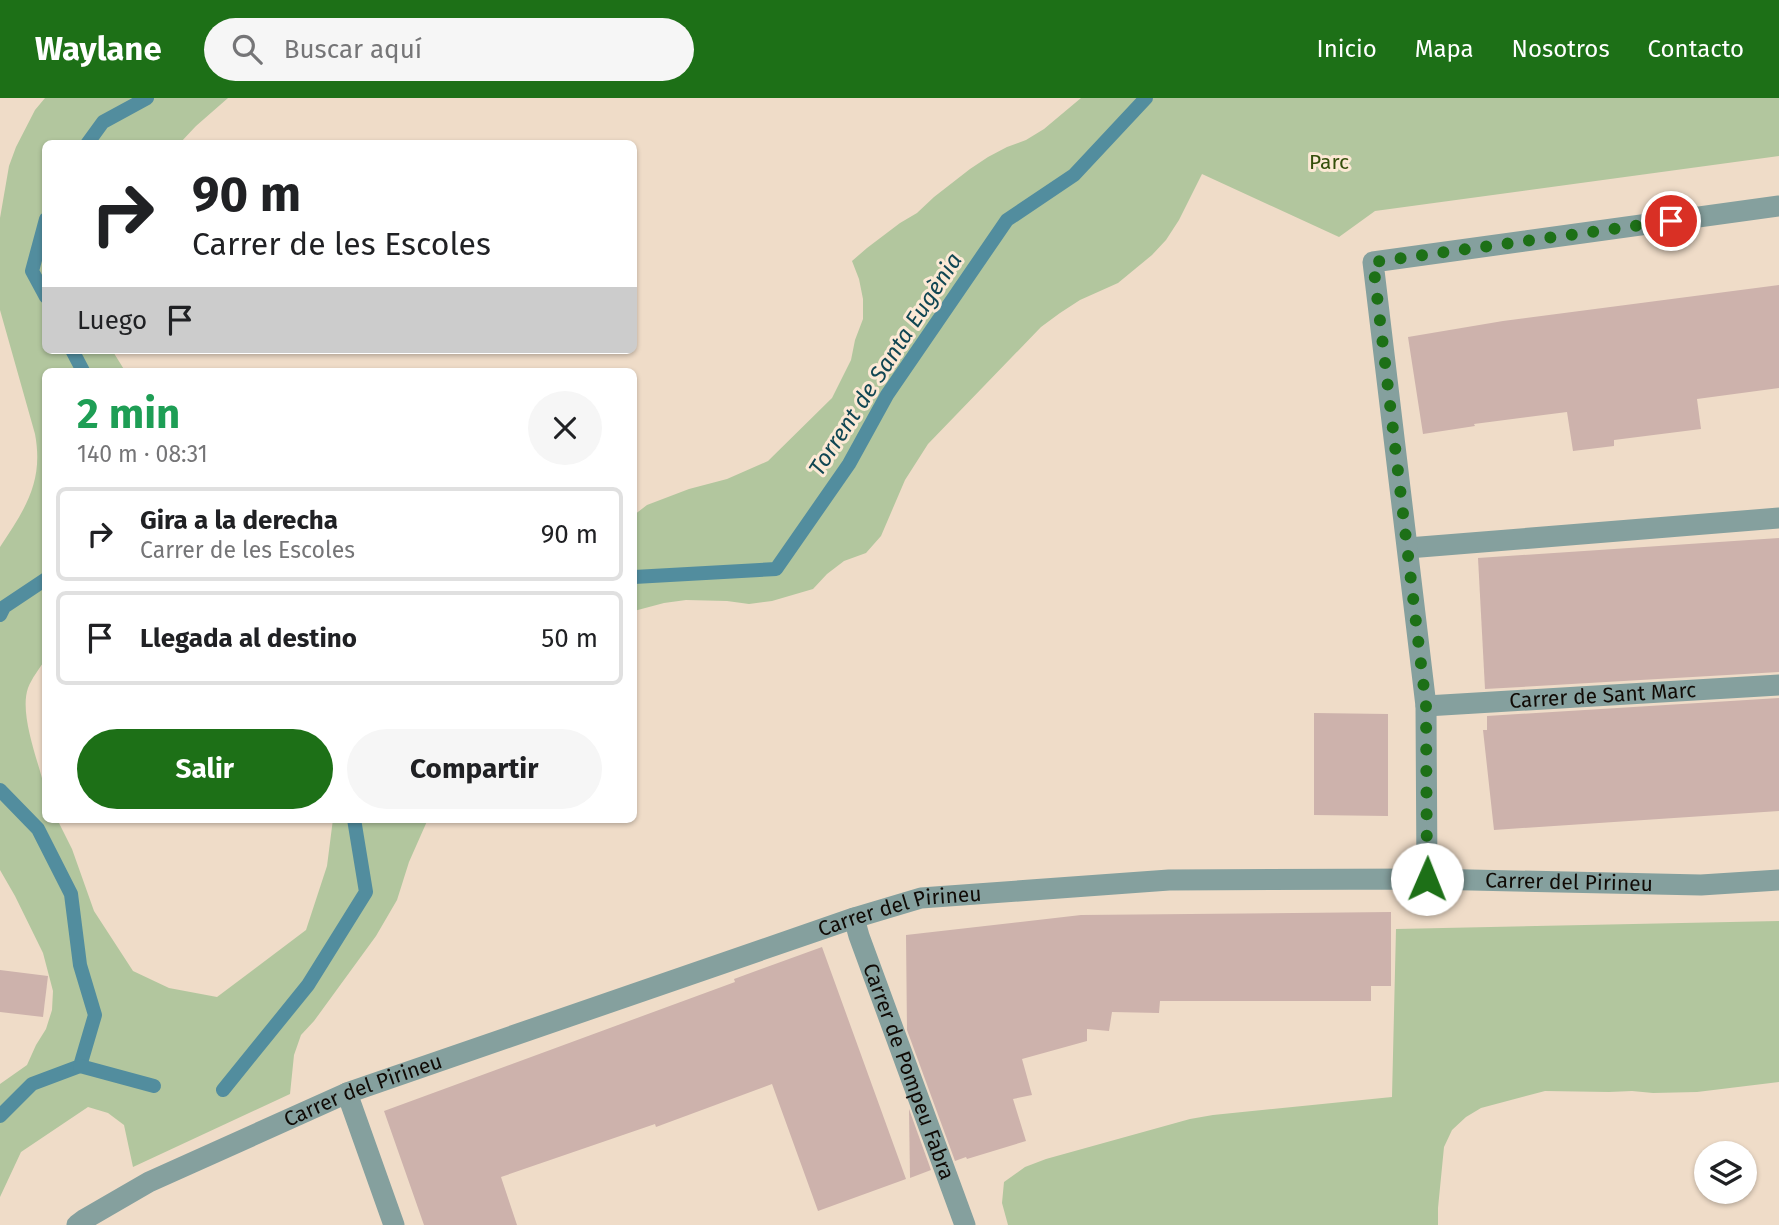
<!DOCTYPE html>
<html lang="es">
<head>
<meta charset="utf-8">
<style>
  :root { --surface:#fff; --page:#f6f6f6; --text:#202124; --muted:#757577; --line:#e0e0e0; --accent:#1d7017 }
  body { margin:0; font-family:"Fira Sans",sans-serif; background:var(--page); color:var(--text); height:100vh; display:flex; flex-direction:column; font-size:26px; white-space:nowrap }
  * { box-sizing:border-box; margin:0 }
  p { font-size:23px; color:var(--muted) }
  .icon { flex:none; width:38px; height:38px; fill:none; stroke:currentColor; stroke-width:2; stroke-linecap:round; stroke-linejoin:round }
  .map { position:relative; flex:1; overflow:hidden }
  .sheet { position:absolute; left:42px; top:270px; width:595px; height:455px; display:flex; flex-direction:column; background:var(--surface); border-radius:10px; box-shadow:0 2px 5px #0004 }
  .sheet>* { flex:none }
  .guide { position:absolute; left:42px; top:42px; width:595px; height:214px; border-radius:10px; box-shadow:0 2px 5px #0004; background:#fff; color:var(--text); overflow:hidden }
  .controls { position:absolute; left:1694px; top:1043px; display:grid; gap:14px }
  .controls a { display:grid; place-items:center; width:63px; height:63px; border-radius:50%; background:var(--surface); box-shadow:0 2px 5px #0004; font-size:35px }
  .pin { position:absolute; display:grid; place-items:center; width:60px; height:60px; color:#fff; margin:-30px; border:4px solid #fff; border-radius:50%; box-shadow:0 2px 7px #0007 }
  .me { position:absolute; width:77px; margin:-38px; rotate:1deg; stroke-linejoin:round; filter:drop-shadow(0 0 5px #0008) }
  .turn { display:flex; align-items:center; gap:24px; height:147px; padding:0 35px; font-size:32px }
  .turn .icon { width:91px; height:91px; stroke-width:2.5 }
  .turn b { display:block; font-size:49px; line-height:60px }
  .then { display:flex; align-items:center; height:66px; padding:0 35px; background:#0003; gap:14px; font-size:26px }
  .round { display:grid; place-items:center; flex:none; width:74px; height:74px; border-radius:37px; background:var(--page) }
  .overview { display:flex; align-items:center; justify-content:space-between; height:119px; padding:0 35px }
  h1 { font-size:42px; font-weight:700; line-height:52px; color:#1e9e55 }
  .action { display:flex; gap:14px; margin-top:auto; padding:14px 35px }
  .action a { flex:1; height:80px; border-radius:42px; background:var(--accent); color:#fff; font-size:28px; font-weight:700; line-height:80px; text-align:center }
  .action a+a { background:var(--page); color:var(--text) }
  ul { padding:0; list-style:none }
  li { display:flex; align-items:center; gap:21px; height:94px; margin:0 14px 10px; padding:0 21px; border:4px solid var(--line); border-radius:10px }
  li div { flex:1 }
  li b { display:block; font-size:26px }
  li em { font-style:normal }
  header { display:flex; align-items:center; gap:42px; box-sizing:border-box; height:98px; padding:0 35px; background:var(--accent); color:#fff }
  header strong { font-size:33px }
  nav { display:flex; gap:38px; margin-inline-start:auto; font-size:24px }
  .search { width:490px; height:63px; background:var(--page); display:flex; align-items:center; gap:18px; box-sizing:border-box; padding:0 24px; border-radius:38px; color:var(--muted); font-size:26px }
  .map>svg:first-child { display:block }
  .green { fill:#b2c69e }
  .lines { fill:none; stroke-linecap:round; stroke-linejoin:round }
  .stream { stroke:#528d9e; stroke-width:14 }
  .building { fill:#cdb2ac }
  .lane { stroke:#85a09e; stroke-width:21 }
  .street { stroke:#85a09e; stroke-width:21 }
  .route { stroke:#1d7017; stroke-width:12; stroke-dasharray:0 21.6 }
  .labels { text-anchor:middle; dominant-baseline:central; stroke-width:6; stroke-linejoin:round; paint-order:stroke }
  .park-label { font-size:21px; fill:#344f0b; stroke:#fce9d5 }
  .street-label { font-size:21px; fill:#100a05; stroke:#fce9d5 }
  .water-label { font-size:23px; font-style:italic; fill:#114653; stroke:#fce9d5 }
</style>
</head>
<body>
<header>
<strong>Waylane</strong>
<div class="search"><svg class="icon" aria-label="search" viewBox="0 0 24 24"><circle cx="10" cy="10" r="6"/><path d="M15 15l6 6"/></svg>Buscar aquí</div>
<nav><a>Inicio</a><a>Mapa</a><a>Nosotros</a><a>Contacto</a></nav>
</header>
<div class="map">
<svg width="1779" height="1127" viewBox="0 0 1779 1127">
  <rect width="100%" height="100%" fill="#efdcc8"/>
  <!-- green -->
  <g class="green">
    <path d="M 45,0 L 228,0 L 196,28 L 180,45 L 46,46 L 46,252 L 112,252 L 125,273 L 46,273 L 45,562 C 39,571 32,580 28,590 C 19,616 38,662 44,688 C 47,698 46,710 46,721 L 57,721 L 72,751 L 94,813 L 133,873 L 169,890 L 217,899 L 306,832 L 327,768 L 333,721 L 428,721 L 409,764 L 397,802 L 376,838 L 314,923 L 301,937 L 294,957 L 290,996 L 133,1069 L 124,1027 L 108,1015 L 88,1009 L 21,1054 L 0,1099 L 0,986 L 27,967 L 36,947 L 46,931 L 52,912 L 53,893 L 43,855 L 15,798 L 0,772 L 0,449 C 25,411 44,384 35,336 L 0,212 L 0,120 L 9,68 L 16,49 L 35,12 Z"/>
    <polygon points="1081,0 1779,0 1779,58 1375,113 1339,139 1202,76 1179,122 1166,142 1152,157 1118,185 1080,202 1060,215 1041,229 928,346 905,382 881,438 866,455 844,463 827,476 813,491 772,503 749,506 727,503 686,502 664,505 634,513 634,417 647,407 689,391 727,381 768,363 832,300 851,262 855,242 863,221 863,201 859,181 852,163 867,150 900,125 917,115 934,99 970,71 988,59 1007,49 1026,42 1044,31"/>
    <polygon points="1779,823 1779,984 1697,994 1653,995 1632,993 1609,994 1545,993 1481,1010 1466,1019 1452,1032 1444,1049 1438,1110 1438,1127 1008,1127 1002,1105 1004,1084 1025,1069 1046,1061 1190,1021 1213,1017 1392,999 1396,831"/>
  </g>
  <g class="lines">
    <!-- stream -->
    <g class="stream">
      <polyline points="87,46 103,24 147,0"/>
      <polyline points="46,121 32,173 46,199"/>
      <polyline points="72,252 83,273"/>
      <polyline points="634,479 776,471 849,366 887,297 1007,122 1074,77 1146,0"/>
      <polyline points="0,517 4,509 46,481"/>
      <polyline points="0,692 38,731 71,796 80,867 95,917 80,968 32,986 0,1018"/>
      <polyline points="80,968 154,988"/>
      <polyline points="223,992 308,887 366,794 354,721"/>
    </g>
  </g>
  <!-- building -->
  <g class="building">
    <polygon points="1779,187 1779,290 1697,301 1701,331 1614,342 1614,348 1573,353 1567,314 1474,326 1475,328 1423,336 1408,239 1503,223"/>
    <polygon points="1779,440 1779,574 1485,591 1478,460"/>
    <polygon points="1779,600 1779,713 1494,732 1483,632 1487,632 1487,618"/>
    <polygon points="1314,615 1388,616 1388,718 1314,717"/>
    <polygon points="1391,814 1391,888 1371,888 1371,903 1160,903 1159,915 1112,914 1109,933 1087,931 1087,943 1022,961 1032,997 1013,1001 1026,1043 967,1061 966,1059 955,1063 907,932 906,837 1081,817"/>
    <polygon points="822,849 906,1081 818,1113 772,986 656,1029 655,1026 501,1079 517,1127 424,1127 384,1013 735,884 734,881"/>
    <polygon points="0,872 48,878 43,919 0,914"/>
    <polygon points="909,1011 931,1072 910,1080"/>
  </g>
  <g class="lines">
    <!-- lane -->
    <polyline class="lane" points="1408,450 1779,420"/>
    <!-- street -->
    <g class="street">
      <path id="s1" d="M 1426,608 L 1779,587"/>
      <polyline points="1427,781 1426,608 1373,164 1779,108"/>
      <path id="s2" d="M 854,820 L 859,838 L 965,1127"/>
      <polyline points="347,995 394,1127"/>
      <path id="s3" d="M 77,1127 L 85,1121 L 149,1084 L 347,995 L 854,820 L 921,800 L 1169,782 L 1427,781 L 1701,787 L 1779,782"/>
    </g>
  </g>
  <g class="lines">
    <!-- route -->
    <polyline class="route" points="1427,781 1426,608 1373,164 1671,123"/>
  </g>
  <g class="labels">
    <!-- park labels -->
    <g class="park-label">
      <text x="1329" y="64">Parc</text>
    </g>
    <!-- street labels -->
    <g class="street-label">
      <text stroke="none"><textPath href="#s1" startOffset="177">Carrer de Sant Marc</textPath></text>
      <text stroke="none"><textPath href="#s3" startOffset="1556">Carrer del Pirineu</textPath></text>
      <text stroke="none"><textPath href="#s3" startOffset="884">Carrer del Pirineu</textPath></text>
      <text stroke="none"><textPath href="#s2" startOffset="163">Carrer de Pompeu Fabra</textPath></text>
      <text stroke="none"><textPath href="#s3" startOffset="317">Carrer del Pirineu</textPath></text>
    </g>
    <!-- water labels -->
    <g class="water-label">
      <text transform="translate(885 266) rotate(-57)">Torrent de Santa Eugènia</text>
    </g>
  </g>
</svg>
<div class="controls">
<a><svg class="icon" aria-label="layers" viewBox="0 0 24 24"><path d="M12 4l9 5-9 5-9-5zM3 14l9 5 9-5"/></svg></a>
</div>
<div class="pin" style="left:1671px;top:123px;background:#d93025"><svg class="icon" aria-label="arrive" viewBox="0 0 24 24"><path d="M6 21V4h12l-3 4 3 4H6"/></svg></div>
<svg class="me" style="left:1427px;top:781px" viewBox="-20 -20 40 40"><circle r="19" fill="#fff"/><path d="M0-13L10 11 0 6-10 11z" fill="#1d7017"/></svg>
<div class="guide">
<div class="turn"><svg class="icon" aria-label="right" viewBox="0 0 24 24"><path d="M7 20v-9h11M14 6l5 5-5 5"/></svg><div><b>90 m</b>Carrer de les Escoles</div></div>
<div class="then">Luego<svg class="icon" aria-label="arrive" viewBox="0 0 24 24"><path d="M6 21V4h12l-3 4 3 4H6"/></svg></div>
</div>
<section class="sheet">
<div class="overview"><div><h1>2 min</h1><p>140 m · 08:31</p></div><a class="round"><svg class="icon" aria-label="close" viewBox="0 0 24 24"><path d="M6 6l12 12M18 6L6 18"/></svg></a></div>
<ul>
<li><svg class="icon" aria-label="right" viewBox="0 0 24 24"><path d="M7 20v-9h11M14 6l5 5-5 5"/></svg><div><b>Gira a la derecha</b><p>Carrer de les Escoles</p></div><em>90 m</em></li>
<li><svg class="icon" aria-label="arrive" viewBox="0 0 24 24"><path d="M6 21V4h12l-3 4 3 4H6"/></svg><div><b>Llegada al destino</b></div><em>50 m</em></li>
</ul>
<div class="action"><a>Salir</a><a>Compartir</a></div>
</section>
</div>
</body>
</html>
